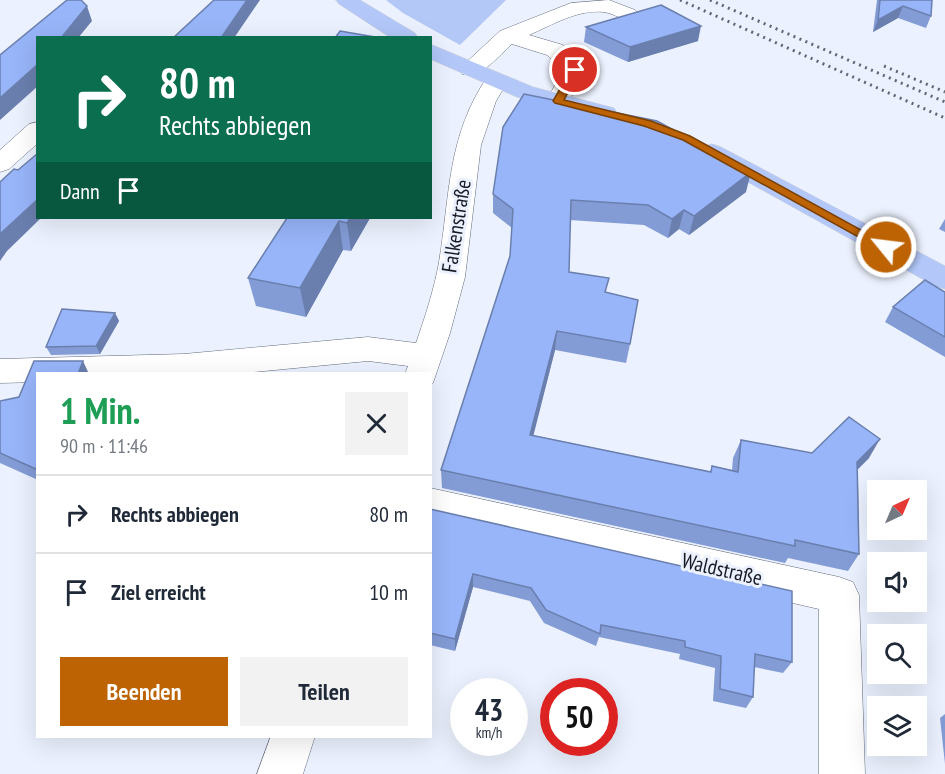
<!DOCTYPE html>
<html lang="de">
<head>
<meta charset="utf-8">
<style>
  :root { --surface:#fff; --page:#f2f2f3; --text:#1f2937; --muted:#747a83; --line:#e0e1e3; --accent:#bd6304 }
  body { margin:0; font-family:"PT Sans Narrow",sans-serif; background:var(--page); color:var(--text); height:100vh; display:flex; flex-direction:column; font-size:22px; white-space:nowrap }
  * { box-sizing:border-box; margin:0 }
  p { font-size:20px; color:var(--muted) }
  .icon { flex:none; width:33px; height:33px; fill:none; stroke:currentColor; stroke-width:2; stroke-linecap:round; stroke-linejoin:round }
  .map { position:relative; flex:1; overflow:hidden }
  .panel { position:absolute; left:36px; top:372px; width:396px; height:366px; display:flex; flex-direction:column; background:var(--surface); border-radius:0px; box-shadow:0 6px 24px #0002 }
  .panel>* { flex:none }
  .hud { position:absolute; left:36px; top:36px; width:396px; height:183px; border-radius:0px; box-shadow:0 6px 24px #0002; background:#0b6e4f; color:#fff; overflow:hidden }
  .needle { width:39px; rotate:44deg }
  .fabs { position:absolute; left:867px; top:480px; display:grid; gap:12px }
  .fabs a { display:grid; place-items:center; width:60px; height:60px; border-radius:0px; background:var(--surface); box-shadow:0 6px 24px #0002; font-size:30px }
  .speed { position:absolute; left:450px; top:678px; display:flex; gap:12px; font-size:30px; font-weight:700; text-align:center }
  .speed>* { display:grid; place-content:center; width:78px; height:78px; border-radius:50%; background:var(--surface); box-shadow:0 6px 24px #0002; line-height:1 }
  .speed small { font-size:15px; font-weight:400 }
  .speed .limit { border:9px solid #d22; background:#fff; color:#111 }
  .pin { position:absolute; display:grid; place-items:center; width:51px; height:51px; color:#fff; margin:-26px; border:3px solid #fff; border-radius:50%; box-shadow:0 2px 6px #0007 }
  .me { position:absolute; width:66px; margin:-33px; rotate:299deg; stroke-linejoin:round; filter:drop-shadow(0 0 4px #0008) }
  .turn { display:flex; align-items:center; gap:21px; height:126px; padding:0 24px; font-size:27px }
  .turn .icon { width:78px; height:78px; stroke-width:2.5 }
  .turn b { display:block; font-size:42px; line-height:51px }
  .then { display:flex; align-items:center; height:57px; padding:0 24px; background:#0003; gap:12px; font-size:22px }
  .round { display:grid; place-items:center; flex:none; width:63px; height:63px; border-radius:0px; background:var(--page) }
  .overview { display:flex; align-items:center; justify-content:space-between; height:102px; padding:0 24px }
  h1 { font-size:36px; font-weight:700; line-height:45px; color:#1e9e55 }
  .action { display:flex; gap:12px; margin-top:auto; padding:12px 24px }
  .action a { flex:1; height:69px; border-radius:0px; background:var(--accent); color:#fff; font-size:24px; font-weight:700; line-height:69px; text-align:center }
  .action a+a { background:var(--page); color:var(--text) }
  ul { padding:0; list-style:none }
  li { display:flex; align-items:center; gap:18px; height:78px; padding:0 24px; border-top:2px solid var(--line) }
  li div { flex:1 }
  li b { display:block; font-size:22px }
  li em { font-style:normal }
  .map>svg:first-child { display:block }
  .green { fill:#b3c8f6 }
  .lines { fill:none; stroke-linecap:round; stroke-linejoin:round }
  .minor-casing { stroke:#61697b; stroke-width:1 }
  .major-casing { stroke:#d1d1d3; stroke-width:1 }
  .minor { fill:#fff; fill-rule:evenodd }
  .major { fill:#b3c8f9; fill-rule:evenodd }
  .rail { stroke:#626670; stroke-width:3; stroke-dasharray:2 4.5; stroke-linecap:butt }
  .wall { fill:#839cd6 }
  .shaded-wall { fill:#6a7fae }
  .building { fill:#98b5f9; stroke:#6a7fae; stroke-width:1.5 }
  .route { fill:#bd6304; stroke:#7b4003; stroke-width:1.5 }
  .labels { text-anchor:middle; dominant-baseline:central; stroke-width:6; stroke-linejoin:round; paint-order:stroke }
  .street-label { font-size:21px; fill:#171a22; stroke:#ebf1fe }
</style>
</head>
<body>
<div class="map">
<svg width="945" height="774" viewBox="0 0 945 774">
  <rect width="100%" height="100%" fill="#ebf1fe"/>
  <!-- green -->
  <polygon class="green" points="386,0 506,0 460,45 403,13"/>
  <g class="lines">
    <defs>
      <g id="minor">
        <path d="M 609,0 L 635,10 L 639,14 L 635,18 C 623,22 616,14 604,12 C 578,9 552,25 529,35 L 563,45 L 586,70 L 566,106 L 558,108 L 550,106 L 546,101 L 563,71 L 547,55 L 512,44 C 498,56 482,79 462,74 L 459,69 L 500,31 L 571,3 Z"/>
        <path d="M 496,74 L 504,76 L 508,81 L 496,101 L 481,145 L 465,277 L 450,333 L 433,383 L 430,383 L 430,374 L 405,374 L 408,366 L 368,361 L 233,374 L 38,374 L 38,382 L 0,383 L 0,359 L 184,354 L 368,337 L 416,343 C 425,317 434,290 439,262 C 450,196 447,135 488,76 Z"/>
        <polygon points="38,122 38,143 9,169 0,172 0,150 29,124"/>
        <polygon points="430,488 839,577 853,582 859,595 865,774 819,774 819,609 430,520"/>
        <polygon points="271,736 315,736 303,774 257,774"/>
      </g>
      <g id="major">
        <polygon points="336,0 360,0 415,33 418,38 391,38 339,4"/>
        <polygon points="430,44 533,87 614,108 617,113 614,118 605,120 517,97 430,59"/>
        <polygon points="712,144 721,147 945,266 945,289 935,286 703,157 699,152 703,147"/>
      </g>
    </defs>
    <!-- minor casing -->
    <use href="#minor" class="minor-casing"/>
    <!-- major casing -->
    <use href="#major" class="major-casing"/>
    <!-- minor -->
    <use href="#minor" class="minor"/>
    <!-- major -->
    <use href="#major" class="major"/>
    <!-- rail -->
    <g class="rail">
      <polyline points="680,0 945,118"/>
      <polyline points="710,0 945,102"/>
      <polyline points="884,66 945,92"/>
    </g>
  </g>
  <!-- wall -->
  <g class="wall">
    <polygon points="877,0 932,0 931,16 926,28 898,18 873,32"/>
    <polygon points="586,27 698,41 628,62 584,42"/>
    <polygon points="746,192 689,235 679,229 668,238 644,225 570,220 569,272 606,293 630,344 626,363 555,350 533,435 710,472 712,466 732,470 733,458 741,440 812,453 869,458 858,469 859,554 848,571 788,558 785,563 442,488 441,470 510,256 512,228 493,213 493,194"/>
    <polygon points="287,218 370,218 351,251 343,250 306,317 256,306 248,278"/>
    <polygon points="945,219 945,232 939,229"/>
    <polygon points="945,292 945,357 885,322 893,307"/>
    <polygon points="115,313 119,321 100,354 51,355 46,347"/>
    <polygon points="38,374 38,480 0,463 0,401 19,397"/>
    <polygon points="430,509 792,662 783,673 754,667 753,697 746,708 713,701 715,668 679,659 680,654 599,637 596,646 544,623 530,601 473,587 455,651 430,645"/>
    <polygon points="945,714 945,764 940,718"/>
  </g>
  <!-- shaded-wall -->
  <g class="shaded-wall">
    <polygon points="247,0 260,0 234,38 221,38"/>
    <polygon points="87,6 92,21 78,38 61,38"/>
    <polygon points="903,6 898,18 873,32 878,20"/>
    <polygon points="701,26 698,41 628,62 630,47"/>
    <polygon points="38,64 38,86 0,120 0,98"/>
    <polygon points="751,172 746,192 689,235 694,216"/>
    <polygon points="38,199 38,218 41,218 7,251 0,261 0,234"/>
    <polygon points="684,210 679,229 668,238 672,219"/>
    <polygon points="350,218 370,218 351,251 347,223"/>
    <polygon points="339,221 343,250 306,317 300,288"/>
    <polygon points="115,313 119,321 100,354 96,346"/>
    <polygon points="557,331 555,350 529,453 530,435"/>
    <polygon points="83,361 89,374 78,374"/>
    <polygon points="880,439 869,458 847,480 857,462"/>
    <polygon points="473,574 473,587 455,651 455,639"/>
  </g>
  <!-- building -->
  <g class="building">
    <polygon points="67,0 81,0 87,6 61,38 38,38 38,64 0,98 0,55"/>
    <polygon points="214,0 247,0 221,38 173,38"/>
    <polygon points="880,0 932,0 931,16 903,6 878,20"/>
    <polygon points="661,5 701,26 630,47 586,27"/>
    <polygon points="340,31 381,38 335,38"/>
    <polygon points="524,94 657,121 751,172 694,216 684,210 672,219 648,205 571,200 569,272 609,278 605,292 638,300 630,344 557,331 530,435 711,472 712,466 738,472 741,440 812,453 849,417 880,439 857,462 859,554 795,540 795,546 441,470 510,256 513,209 493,194 503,127"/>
    <polygon points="38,153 38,199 0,234 0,182 14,169 18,170"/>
    <polygon points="287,218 350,218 347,223 339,221 300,288 248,278"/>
    <polygon points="925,280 945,292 945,337 893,307"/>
    <polygon points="62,309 115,313 96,346 46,347"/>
    <polygon points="34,361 83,361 78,374 38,374 38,470 0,453 0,401 19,397"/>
    <polygon points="430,509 792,591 792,662 755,654 753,697 720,689 721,656 685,647 685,641 601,625 600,634 546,610 531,588 473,574 455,639 430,633"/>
  </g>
  <!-- route -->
  <polygon class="route" points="575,67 580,70 564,100 651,121 690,136 892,247 886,251 882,250 683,140 644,126 555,103 553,101 571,70"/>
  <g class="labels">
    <!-- street labels -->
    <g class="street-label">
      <text transform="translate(456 226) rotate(-81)">Falkenstraße</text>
      <text transform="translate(722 569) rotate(13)">Waldstraße</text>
    </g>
  </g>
</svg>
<div class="fabs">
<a><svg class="needle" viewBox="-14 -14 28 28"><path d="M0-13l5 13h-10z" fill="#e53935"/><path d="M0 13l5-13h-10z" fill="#747a83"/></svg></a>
<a><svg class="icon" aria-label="sound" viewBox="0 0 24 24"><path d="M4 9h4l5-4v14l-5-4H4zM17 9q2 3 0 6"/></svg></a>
<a><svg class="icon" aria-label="search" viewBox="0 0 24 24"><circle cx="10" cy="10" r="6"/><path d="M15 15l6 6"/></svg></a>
<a><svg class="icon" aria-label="layers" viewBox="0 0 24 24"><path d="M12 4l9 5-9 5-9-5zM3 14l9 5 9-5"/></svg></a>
</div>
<div class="speed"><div>43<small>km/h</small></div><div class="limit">50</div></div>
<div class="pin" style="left:575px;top:70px;background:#d93025"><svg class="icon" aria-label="arrive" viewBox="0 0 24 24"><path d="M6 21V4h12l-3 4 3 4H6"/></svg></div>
<svg class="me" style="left:886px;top:247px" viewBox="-20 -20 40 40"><circle r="17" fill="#bd6304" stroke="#fff" stroke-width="3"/><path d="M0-11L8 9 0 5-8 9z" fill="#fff"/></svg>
<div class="hud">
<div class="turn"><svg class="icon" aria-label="right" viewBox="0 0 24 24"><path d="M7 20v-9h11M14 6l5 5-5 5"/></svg><div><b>80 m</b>Rechts abbiegen</div></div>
<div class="then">Dann<svg class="icon" aria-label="arrive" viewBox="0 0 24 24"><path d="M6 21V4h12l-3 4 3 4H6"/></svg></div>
</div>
<section class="panel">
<div class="overview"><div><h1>1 Min.</h1><p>90 m · 11:46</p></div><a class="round"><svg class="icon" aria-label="close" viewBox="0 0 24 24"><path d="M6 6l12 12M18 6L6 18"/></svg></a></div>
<ul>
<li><svg class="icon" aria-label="right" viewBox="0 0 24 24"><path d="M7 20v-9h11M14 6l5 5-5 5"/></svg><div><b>Rechts abbiegen</b></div><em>80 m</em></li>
<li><svg class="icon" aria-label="arrive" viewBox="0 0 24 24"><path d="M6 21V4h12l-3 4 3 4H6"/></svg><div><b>Ziel erreicht</b></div><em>10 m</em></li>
</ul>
<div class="action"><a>Beenden</a><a>Teilen</a></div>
</section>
</div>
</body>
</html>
